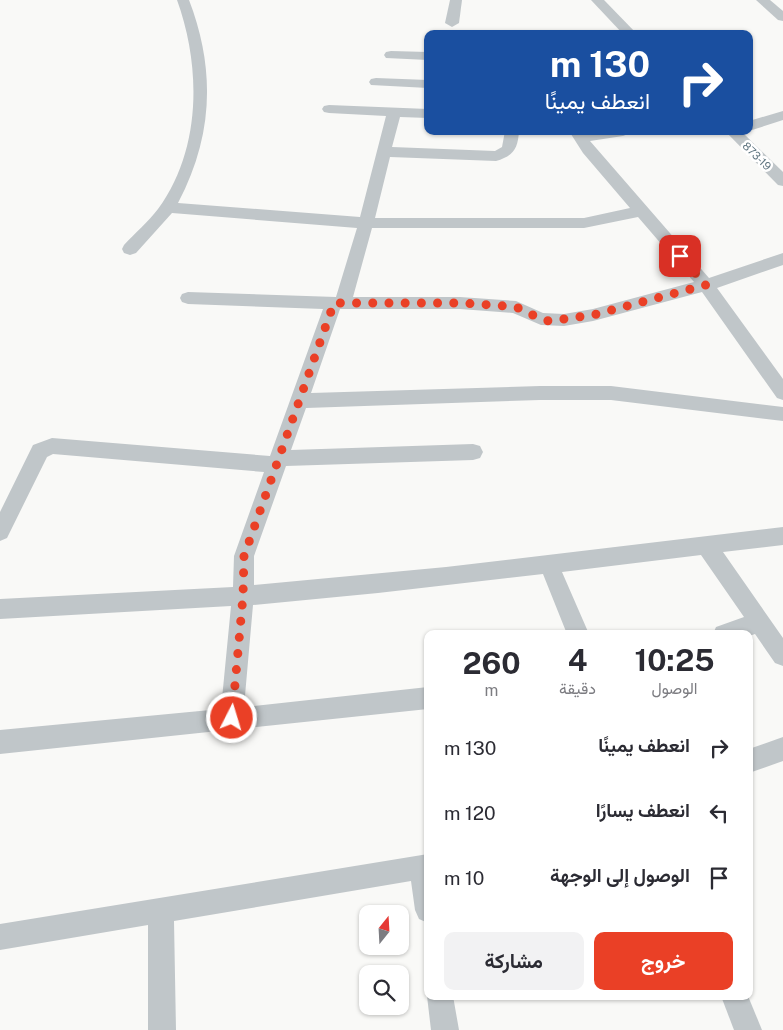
<!DOCTYPE html>
<html lang="ar">
<head>
<meta charset="utf-8">
<style>
  :root { --surface:#fff; --page:#f2f2f3; --text:#2b2b33; --muted:#7c7c81; --accent:#ea4026 }
  body { margin:0; font-family:"Public Sans",Vazirmatn,sans-serif; background:var(--page); color:var(--text); direction:rtl; height:100vh; display:flex; flex-direction:column; font-size:19px; white-space:nowrap }
  * { box-sizing:border-box; margin:0 }
  p { font-size:16px; color:var(--muted) }
  .icon { flex:none; width:28px; height:28px; fill:none; stroke:currentColor; stroke-width:2; stroke-linecap:round; stroke-linejoin:round }
  .map { position:relative; flex:1; overflow:hidden; direction:ltr }
  .details { position:absolute; left:424px; top:630px; width:329px; height:370px; display:flex; flex-direction:column; background:var(--surface); border-radius:10px; box-shadow:0 1px 4px #0004; direction:rtl }
  .details>* { flex:none }
  .top-card { position:absolute; left:424px; top:30px; width:329px; height:105px; border-radius:10px; box-shadow:0 1px 4px #0004; direction:rtl; background:#1a4fa0; color:#fff; overflow:hidden }
  .needle { width:32px; rotate:18deg }
  .buttons { position:absolute; left:359px; top:905px; display:grid; gap:10px }
  .buttons a { display:grid; place-items:center; width:50px; height:50px; border-radius:10px; background:var(--surface); box-shadow:0 1px 4px #0004; font-size:25px }
  .pin { position:absolute; display:grid; place-items:center; width:42px; height:42px; color:#fff; margin:-21px; border-radius:10px; box-shadow:0 2px 8px #0006 }
  .me { position:absolute; width:55px; margin:-28px; rotate:5deg; stroke-linejoin:round; filter:drop-shadow(0 0 4px #0008) }
  .turn { display:flex; align-items:center; gap:18px; height:105px; padding:0 20px; font-size:22px }
  .turn .icon { width:65px; height:65px; stroke-width:2.5 }
  .turn b { display:block; font-size:35px; line-height:42px }
  .eta { display:flex; justify-content:space-evenly; align-items:center; height:85px; text-align:center }
  .eta b { font-size:30px; font-weight:700; line-height:35px }
  .action { display:flex; gap:10px; margin-top:auto; padding:10px 20px }
  .action a { flex:1; height:58px; border-radius:10px; background:var(--accent); color:#fff; font-size:20px; font-weight:700; line-height:58px; text-align:center }
  .action a+a { background:var(--page); color:var(--text) }
  ul { padding:0; list-style:none }
  li { display:flex; align-items:center; gap:15px; height:65px; padding:0 20px }
  li div { flex:1 }
  li b { display:block; font-size:19px }
  li em { font-style:normal }
  .map>svg:first-child { display:block }
  .lines { fill:none; stroke-linecap:round; stroke-linejoin:round }
  .street { fill:#c0c6c9; fill-rule:evenodd }
  .route { stroke:#ea4026; stroke-width:9; stroke-dasharray:0 16.2 }
  .labels { text-anchor:middle; dominant-baseline:central; stroke-width:5; stroke-linejoin:round; paint-order:stroke }
  .far-street-label { font-size:11px; fill:#637883; stroke:#fff }
</style>
</head>
<body>
<div class="map">
<svg width="783" height="1030" viewBox="0 0 783 1030">
  <rect width="100%" height="100%" fill="#f9f9f7"/>
  <g class="lines">
    <!-- street -->
    <g class="street">
      <path d="M 177,0 L 189,0 C 216,70 213,137 178,203 L 360,217 L 386,116 L 329,113 L 324,112 L 322,109 L 324,106 L 329,105 L 428,109 L 428,118 L 400,117 L 392,147 L 495,151 L 502,147 L 505,131 L 519,131 C 518,149 513,156 496,161 L 390,157 L 375,218 L 584,218 L 630,208 L 583,153 L 569,131 L 630,131 L 628,134 L 623,136 L 590,141 L 709,278 L 783,253 L 783,265 L 717,288 L 783,379 L 783,400 L 777,398 L 702,292 L 593,321 L 564,326 L 541,325 L 513,313 L 460,309 L 340,309 L 311,393 L 540,386 L 611,386 L 783,407 L 783,421 L 611,400 L 540,400 L 306,408 L 291,450 L 473,444 L 480,446 L 483,452 L 480,458 L 473,460 L 286,466 L 254,556 L 254,585 L 446,567 L 783,527 L 783,545 L 723,552 L 783,638 L 783,666 L 775,663 L 755,634 L 749,636 L 749,634 L 713,634 L 716,627 L 744,617 L 701,555 L 562,572 L 589,634 L 567,634 L 543,574 L 378,593 L 253,605 L 244,707 L 428,687 L 428,709 L 0,754 L 0,730 L 221,709 L 231,606 L 0,619 L 0,599 L 233,587 L 234,556 L 264,472 L 53,454 L 47,457 L 7,538 L 0,541 L 0,512 L 33,445 L 52,438 L 270,456 L 323,309 L 188,304 L 182,302 L 180,298 L 182,294 L 188,292 L 336,297 L 357,228 L 172,213 L 136,253 L 130,255 L 124,253 L 122,249 L 124,245 C 135,233 148,222 158,209 C 202,149 201,66 177,0 ZM 638,217 L 694,282 L 593,309 L 564,314 L 543,313 L 516,301 L 460,297 L 353,297 L 372,228 L 584,228 Z"/>
      <polygon points="450,0 462,0 459,23 452,27 445,23"/>
      <polygon points="591,0 604,0 637,34 623,34"/>
      <polygon points="756,0 770,0 783,11 783,21 778,20"/>
      <polygon points="391,51 428,52 428,60 386,58 384,55 386,52"/>
      <polygon points="376,78 428,80 428,88 371,85 369,82 371,79"/>
      <polygon points="783,111 783,120 749,131 749,121"/>
      <polygon points="725,131 741,131 783,172 783,186 778,185"/>
      <polygon points="783,737 783,761 749,773 749,749"/>
      <polygon points="428,854 428,923 419,919 415,910 411,881 174,921 176,1030 148,1030 148,925 0,950 0,924"/>
      <polygon points="428,994 428,996 453,996 459,1030 431,1030 427,996"/>
      <polygon points="721,996 748,996 762,1030 734,1030"/>
    </g>
  </g>
  <g class="lines">
    <!-- route -->
    <polyline class="route" points="232,718 243,596 244,556 334,303 460,303 492,305 516,307 541,319 549,321 593,315 706,285 680,256"/>
  </g>
  <g class="labels">
    <!-- far-street labels -->
    <g class="far-street-label">
      <text transform="translate(757 156) rotate(44)">873-19</text>
    </g>
  </g>
</svg>
<div class="buttons">
<a><svg class="needle" viewBox="-14 -14 28 28"><path d="M0-13l5 13h-10z" fill="#e53935"/><path d="M0 13l5-13h-10z" fill="#7c7c81"/></svg></a>
<a><svg class="icon" aria-label="search" viewBox="0 0 24 24"><circle cx="10" cy="10" r="6"/><path d="M15 15l6 6"/></svg></a>
</div>
<div class="pin" style="left:680px;top:256px;background:#d93025"><svg class="icon" aria-label="arrive" viewBox="0 0 24 24"><path d="M6 21V4h12l-3 4 3 4H6"/></svg></div>
<svg class="me" style="left:232px;top:718px" viewBox="-20 -20 40 40"><circle r="17" fill="#ea4026" stroke="#fff" stroke-width="3"/><path d="M0-11L8 9 0 5-8 9z" fill="#fff"/></svg>
<div class="top-card">
<div class="turn"><svg class="icon" aria-label="right" viewBox="0 0 24 24"><path d="M7 20v-9h11M14 6l5 5-5 5"/></svg><div><b>130 m</b>انعطف يمينًا</div></div>
</div>
<section class="details">
<div class="eta">
<div><b>10:25</b><p>الوصول</p></div>
<div><b>4</b><p>دقيقة</p></div>
<div><b>260</b><p>m</p></div>
</div>
<ul>
<li><svg class="icon" aria-label="right" viewBox="0 0 24 24"><path d="M7 20v-9h11M14 6l5 5-5 5"/></svg><div><b>انعطف يمينًا</b></div><em>130 m</em></li>
<li><svg class="icon" aria-label="left" viewBox="0 0 24 24"><path d="M17 20v-9H6M10 6l-5 5 5 5"/></svg><div><b>انعطف يسارًا</b></div><em>120 m</em></li>
<li><svg class="icon" aria-label="arrive" viewBox="0 0 24 24"><path d="M6 21V4h12l-3 4 3 4H6"/></svg><div><b>الوصول إلى الوجهة</b></div><em>10 m</em></li>
</ul>
<div class="action"><a>خروج</a><a>مشاركة</a></div>
</section>
</div>
</body>
</html>
